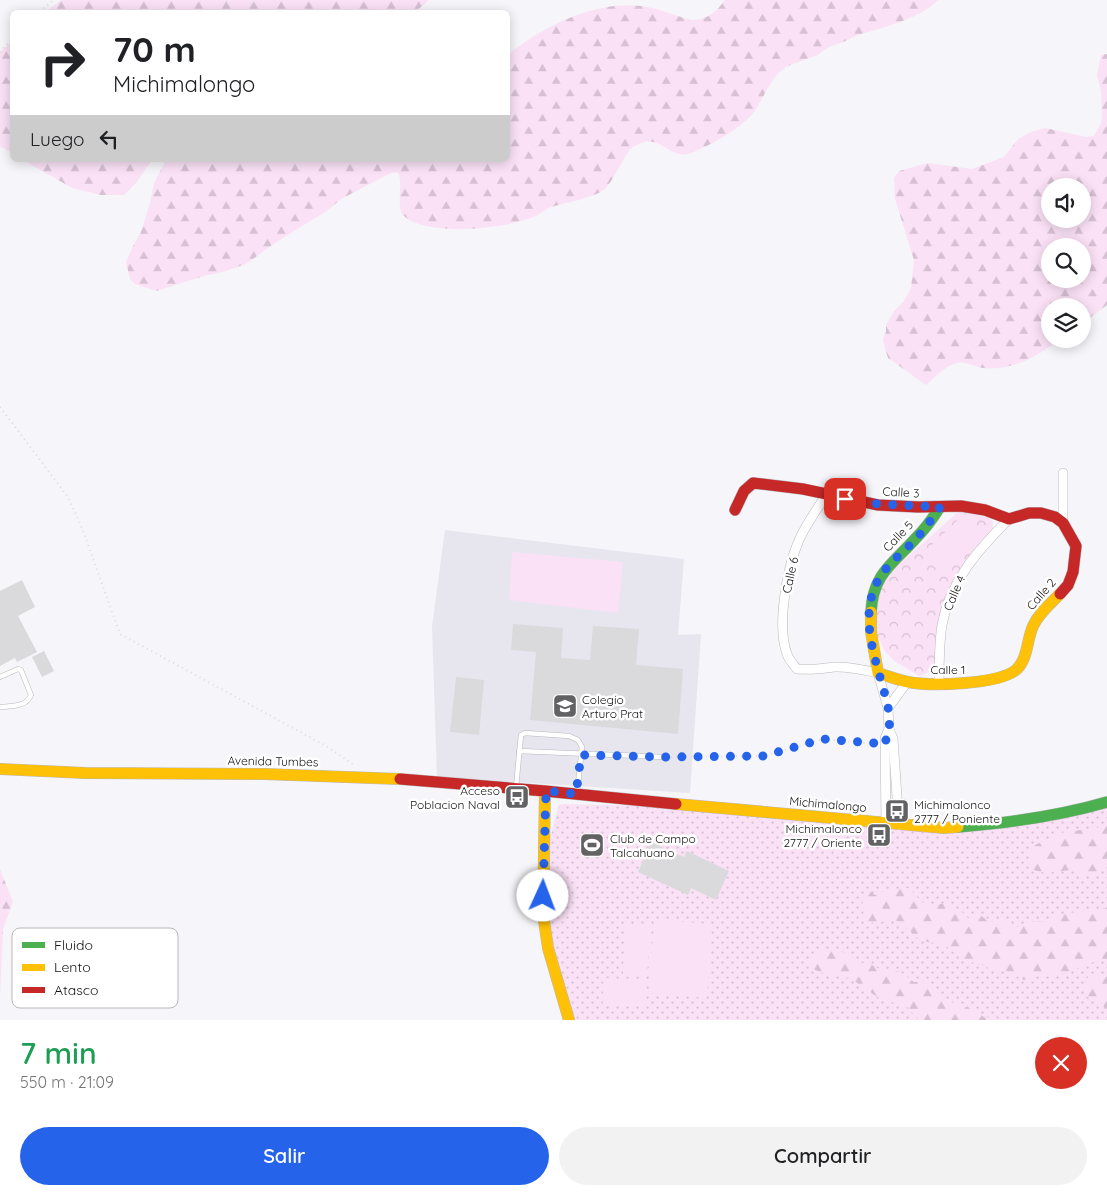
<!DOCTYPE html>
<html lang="es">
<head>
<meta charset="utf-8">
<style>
  :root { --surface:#fff; --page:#f2f2f2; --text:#202124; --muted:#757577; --accent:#2563eb }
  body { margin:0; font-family:Quicksand,sans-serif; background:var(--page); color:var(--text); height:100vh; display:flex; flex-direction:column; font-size:19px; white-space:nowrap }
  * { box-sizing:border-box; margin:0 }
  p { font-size:16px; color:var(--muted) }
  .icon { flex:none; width:28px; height:28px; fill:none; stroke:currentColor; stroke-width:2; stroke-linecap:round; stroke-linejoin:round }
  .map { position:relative; height:1020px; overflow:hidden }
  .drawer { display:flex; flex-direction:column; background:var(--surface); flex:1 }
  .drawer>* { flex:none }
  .banner { position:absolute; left:10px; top:10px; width:500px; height:152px; border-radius:8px; box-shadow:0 2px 12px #0003; background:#fff; color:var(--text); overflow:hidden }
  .controls { position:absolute; left:1041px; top:178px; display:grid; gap:10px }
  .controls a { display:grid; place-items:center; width:50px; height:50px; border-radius:50%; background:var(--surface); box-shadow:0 2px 12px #0003; font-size:25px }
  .pin { position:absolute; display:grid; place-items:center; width:42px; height:42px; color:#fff; margin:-21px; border-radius:10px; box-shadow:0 2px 8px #0006 }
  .me { position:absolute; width:55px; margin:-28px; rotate:2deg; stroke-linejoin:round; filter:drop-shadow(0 0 4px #0008) }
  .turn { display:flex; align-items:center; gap:18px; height:105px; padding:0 20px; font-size:22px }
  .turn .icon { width:65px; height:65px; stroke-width:2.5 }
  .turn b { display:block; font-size:35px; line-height:42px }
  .then { display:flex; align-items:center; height:48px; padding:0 20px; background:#0003; gap:10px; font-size:19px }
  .round { display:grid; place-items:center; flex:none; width:52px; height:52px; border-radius:26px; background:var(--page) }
  .summary { display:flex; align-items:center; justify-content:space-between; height:85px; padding:0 20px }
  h1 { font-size:30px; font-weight:600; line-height:38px; color:#1e9e55 }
  .action { display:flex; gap:10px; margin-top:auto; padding:10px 20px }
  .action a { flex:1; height:58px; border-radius:30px; background:var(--accent); color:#fff; font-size:20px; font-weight:600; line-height:58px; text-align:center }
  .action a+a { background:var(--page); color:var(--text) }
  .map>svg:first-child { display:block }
  .built { fill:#e7e5ee }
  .grass { fill:url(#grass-dots) }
  .forest { fill:url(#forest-firs); fill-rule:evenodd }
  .park { fill:url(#park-crowns) }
  .pitch { fill:#fbe1f6 }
  .building { fill:#dadadd }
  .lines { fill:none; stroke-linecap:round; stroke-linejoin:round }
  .lane-casing { stroke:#b9b8bb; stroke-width:5.5 }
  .street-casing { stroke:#b9b8bb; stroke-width:10 }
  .fast-casing { stroke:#b9b8bb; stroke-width:12 }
  .slow-casing { stroke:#b9b8bb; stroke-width:12 }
  .jam-casing { stroke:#b9b8bb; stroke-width:12 }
  .path { stroke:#dcdcdc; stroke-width:2; stroke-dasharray:1 4; stroke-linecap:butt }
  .lane { stroke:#fefefe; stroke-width:4.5 }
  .street { stroke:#fefefe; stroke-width:9 }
  .fast { stroke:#4caf50; stroke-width:11 }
  .slow { stroke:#ffc107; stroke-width:11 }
  .jam { stroke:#c62828; stroke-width:11 }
  .route { stroke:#2563eb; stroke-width:9; stroke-dasharray:0 16.2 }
  .labels { text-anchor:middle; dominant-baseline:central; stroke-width:5; stroke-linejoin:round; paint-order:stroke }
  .street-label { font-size:12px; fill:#121214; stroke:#fff }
  .poi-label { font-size:12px; fill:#121214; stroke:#fff; text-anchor:start }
  .key { fill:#fff; stroke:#b8b8b8; stroke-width:1 }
  .key-label { font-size:14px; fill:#121214 }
</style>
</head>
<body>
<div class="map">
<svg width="1107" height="1020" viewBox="0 0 1107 1020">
  <defs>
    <pattern id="grass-dots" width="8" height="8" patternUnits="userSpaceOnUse" patternTransform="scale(1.25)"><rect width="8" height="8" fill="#fbe1f6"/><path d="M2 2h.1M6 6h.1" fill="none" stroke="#d6c0d2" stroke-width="1.8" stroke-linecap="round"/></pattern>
    <pattern id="forest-firs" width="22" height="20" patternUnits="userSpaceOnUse" patternTransform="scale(1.25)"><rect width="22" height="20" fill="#fbe1f6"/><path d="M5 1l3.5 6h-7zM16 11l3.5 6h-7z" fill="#d6c0d2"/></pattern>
    <pattern id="park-crowns" width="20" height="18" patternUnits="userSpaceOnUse" patternTransform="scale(1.25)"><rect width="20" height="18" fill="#fbe1f6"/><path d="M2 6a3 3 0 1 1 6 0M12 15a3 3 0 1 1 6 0" fill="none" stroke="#d6c0d2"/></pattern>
  </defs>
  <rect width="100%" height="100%" fill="#f6f5f9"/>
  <!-- built -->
  <polygon class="built" points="445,530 684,559 678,635 701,634 690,793 437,777 432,627"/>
  <!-- grass -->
  <polygon class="grass" points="1107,802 1107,1020 569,1020 543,914 545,857 559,804 703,807 949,828"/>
  <!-- forest -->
  <g class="forest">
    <polygon points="61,0 429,0 415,12 46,12"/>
    <path d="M 725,0 L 938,0 C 919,20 880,28 855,36 C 846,42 836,44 827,48 C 824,50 821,53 818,55 C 808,59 796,62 786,67 C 770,77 764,99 753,113 C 742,127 717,142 700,149 C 694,152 685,156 679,154 C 661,149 656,133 633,147 C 625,153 615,178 606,188 C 596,198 566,202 552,207 C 545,209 540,215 533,217 C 505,229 427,237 404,216 C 395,207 404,186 398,172 L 391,173 L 341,199 L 328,210 L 275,243 L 246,264 L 223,272 L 204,276 L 156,291 L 135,284 L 130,279 L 126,262 L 133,246 L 141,232 L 150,203 L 154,183 L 166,160 L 508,160 L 508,55 C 541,27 596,0 641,6 C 658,8 675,16 692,20 C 708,20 716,12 725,0 Z"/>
    <polygon points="12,41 12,153 0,146 0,52"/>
    <path d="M 1107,54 L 1107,305 L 1083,323 L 1082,306 L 1050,306 L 1050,339 L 1061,339 C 1037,356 1014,371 983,368 C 974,367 966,361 957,363 C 944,366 936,377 926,385 L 888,358 L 884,345 L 883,338 L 886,332 L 886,325 L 894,311 L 904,301 L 911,288 L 914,260 L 895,199 L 894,178 L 899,171 L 928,163 L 972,169 L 1004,157 L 1018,139 L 1031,132 L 1045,128 L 1086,137 L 1094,136 L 1101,123 L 1102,116 L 1101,91 L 1097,75 L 1101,55 ZM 1050,186 L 1082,186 L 1082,219 L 1050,219 ZM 1050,246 L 1082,246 L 1082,279 L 1050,279 Z"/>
    <polygon points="23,160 152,160 136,183 124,195 101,195 72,188"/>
    <polygon points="1107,826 1107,865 1097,875 1092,876 1086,876 1070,870 1045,873 1034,870 1029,866 1029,855 1035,845 1060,833"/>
    <polygon points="0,869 13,902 3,929 0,997"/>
    <path d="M 909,888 C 922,902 923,909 944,903 L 954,911 L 960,910 L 969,919 L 980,915 L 989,922 L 1001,921 L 1018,927 C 1028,923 1036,919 1047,923 L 1058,916 L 1070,913 L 1107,908 L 1107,960 L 1099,960 L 1059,975 L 1048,973 L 1024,980 L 1008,971 L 994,971 L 979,963 L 966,962 L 943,944 L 921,941 L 900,922 L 894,920 L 870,923 L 864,918 L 862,896 L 867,894 L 869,890 L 875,895 C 886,889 897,889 909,888 Z"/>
    <polygon points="838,950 849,955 857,962 870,964 881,970 899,971 914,982 927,981 932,985 939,997 944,1001 957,1003 973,1010 984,1017 1007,1020 919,1020 907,1007 879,998 850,978 826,974 815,970 811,966 809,956 820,951"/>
    <path d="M 1095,974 L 1107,977 L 1107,1014 L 1102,1003 L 1097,999 L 1091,999 L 1085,995 C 1081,984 1083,978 1095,974 Z"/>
  </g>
  <!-- park -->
  <path class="park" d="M 965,511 L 990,518 L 993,522 L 993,529 C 980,543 965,559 955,577 C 946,593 942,614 937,632 C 933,649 942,671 919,676 L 894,661 L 885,651 L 876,633 L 874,611 L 877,594 L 889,573 L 958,512 Z"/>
  <!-- pitch -->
  <g class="pitch">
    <polygon points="960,518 979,537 941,574 922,554"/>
    <polygon points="512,552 623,562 618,613 509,600"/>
    <polygon points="654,920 712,924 707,998 649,993"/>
    <polygon points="625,924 650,925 647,977 623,976"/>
    <polygon points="603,978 647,980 646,1006 603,1005"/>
  </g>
  <!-- building -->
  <g class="building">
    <polygon points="22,580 35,607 18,616 37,652 17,662 15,658 0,666 0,591"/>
    <polygon points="513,624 563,628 561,658 590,660 593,626 639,629 636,665 683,669 678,734 530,720 536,652 511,650"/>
    <polygon points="44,651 54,671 42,677 32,657"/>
    <polygon points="456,677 484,680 479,735 450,732"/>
    <polygon points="651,842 684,857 687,851 729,871 716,900 691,888 688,895 638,872"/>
  </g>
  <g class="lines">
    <defs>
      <g id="lane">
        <path d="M 0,677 L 18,669 L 21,670 L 31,695 C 27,707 11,706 0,707"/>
        <polyline points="519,751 664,757"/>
        <polyline points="516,787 521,735 525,733 569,736 578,740 582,747 577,793"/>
      </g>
      <g id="street">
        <polyline points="1063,473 1063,523"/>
        <path d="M 826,495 C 818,508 809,520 802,534 C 788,561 776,624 787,654 C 789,660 793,664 797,669 C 810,670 821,669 834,667 C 848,666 864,670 878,673 L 888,708 L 889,729 L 893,739 L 899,825"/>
        <path d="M 939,683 C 939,664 939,644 942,625 C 950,581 978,550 1009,519"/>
        <polyline points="888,708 907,682"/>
        <polyline points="886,823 885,738 889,729"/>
      </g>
      <g id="fast">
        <path d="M 871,612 C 873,573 893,564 916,538 C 925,529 933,518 940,507"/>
        <path d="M 958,827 C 1008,823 1059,816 1107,802"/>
      </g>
      <g id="slow">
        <path d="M 871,612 L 871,632 L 878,673 C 888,676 898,680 908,682 C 930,686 1000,685 1017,669 C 1028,658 1027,639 1033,626 C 1039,613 1050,604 1060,594"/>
        <polyline points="0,769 85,773 264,774 400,779"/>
        <polyline points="545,791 543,914 548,948 569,1020"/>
        <polyline points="676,804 944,828 958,827"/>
      </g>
      <g id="jam">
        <polyline points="735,510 744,491 753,483 803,489 878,505 918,507 961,506 985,510 1009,519 1029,513 1041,513 1055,517 1063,523 1076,546 1073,572 1068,585 1060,594"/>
        <polyline points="400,779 545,791 676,804"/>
      </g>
    </defs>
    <!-- lane casing -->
    <use href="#lane" class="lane-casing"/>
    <!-- street casing -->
    <use href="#street" class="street-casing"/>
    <!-- fast casing -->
    <use href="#fast" class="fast-casing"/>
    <!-- slow casing -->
    <use href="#slow" class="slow-casing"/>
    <!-- jam casing -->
    <use href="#jam" class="jam-casing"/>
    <!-- path -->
    <g class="path">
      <polyline points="40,12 53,0"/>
      <polyline points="0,52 12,39"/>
      <polyline points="0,407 68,497 82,528 120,634 326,746 354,765"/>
      <polyline points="671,757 763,756 823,739 876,744"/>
    </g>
    <!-- lane -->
    <use href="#lane" class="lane"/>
    <!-- street -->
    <use href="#street" class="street"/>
    <!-- fast -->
    <use href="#fast" class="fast"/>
    <!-- slow -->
    <use href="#slow" class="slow"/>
    <!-- jam -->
    <use href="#jam" class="jam"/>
  </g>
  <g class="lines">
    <!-- route -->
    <path class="route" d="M 543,896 L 546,791 L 576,794 L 581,755 L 664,757 L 764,756 L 823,739 L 886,744 C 885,738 888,735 889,730 C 890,724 889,713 888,707 C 879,666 855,617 880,577 C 888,564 901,554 912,543 C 923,532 931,520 940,507 L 878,504 L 845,499"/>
  </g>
  <!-- icons -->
  <defs>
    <symbol id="school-square" viewBox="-11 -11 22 22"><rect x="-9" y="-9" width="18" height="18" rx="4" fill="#626164" stroke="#fff"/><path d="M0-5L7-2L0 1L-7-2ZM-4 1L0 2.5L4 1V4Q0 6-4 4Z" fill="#fff"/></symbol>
    <symbol id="bus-square" viewBox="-11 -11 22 22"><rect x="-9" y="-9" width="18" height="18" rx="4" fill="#626164" stroke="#fff"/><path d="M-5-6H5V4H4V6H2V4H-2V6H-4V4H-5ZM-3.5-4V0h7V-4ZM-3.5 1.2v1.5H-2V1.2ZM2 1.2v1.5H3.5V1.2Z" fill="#fff"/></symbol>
    <symbol id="stadium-square" viewBox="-11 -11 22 22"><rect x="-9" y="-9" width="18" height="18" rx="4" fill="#626164" stroke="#fff"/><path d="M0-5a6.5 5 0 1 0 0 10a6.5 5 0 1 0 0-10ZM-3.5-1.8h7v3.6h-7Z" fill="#fff"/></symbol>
  </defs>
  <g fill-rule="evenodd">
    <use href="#school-square" x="551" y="692" width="28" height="28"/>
    <use href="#bus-square" x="503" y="783" width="28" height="28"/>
    <use href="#bus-square" x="883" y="797" width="28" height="28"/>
    <use href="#bus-square" x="865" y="821" width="28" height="28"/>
    <use href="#stadium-square" x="578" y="831" width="28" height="28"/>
  </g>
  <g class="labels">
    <!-- street labels -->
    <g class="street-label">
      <text transform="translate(901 492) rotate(3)">Calle 3</text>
      <text transform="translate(898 536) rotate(-46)">Calle 5</text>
      <text transform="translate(790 575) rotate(-78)">Calle 6</text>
      <text transform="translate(954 593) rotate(-67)">Calle 4</text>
      <text transform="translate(1041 594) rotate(-49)">Calle 2</text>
      <text x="948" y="669">Calle 1</text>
      <text transform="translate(273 761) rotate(1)">Avenida Tumbes</text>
      <text transform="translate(828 804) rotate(5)">Michimalongo</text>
    </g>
    <!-- poi labels -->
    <g class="poi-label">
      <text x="582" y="699">Colegio<tspan x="582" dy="14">Arturo Prat</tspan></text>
      <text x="500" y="790" text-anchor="end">Acceso<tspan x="500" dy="14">Poblacion Naval</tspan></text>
      <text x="914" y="804">Michimalonco<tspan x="914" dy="14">2777 / Poniente</tspan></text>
      <text x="862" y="828" text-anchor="end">Michimalonco<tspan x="862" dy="14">2777 / Oriente</tspan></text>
      <text x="610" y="838">Club de Campo<tspan x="610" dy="14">Talcahuano</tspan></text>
    </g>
  </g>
  <!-- legend -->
  <rect x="12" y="928" width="166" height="80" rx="8" class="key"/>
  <rect x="22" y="942" width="23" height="6" fill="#4caf50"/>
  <rect x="22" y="964" width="23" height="7" fill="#ffc107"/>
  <rect x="22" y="987" width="23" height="6" fill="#c62828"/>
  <g class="key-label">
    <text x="54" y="950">Fluido</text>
    <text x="54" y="972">Lento</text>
    <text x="54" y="995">Atasco</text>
  </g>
</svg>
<div class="controls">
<a><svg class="icon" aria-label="sound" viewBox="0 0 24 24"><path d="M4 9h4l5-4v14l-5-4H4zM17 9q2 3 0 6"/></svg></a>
<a><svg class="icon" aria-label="search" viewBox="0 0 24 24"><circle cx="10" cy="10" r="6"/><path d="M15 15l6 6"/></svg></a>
<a><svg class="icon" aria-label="layers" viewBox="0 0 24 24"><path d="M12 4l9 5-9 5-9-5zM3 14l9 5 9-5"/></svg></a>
</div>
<div class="pin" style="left:845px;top:499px;background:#d93025"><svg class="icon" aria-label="arrive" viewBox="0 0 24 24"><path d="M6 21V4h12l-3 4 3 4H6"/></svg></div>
<svg class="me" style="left:543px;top:896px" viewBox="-20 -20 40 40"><circle r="19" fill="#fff"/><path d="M0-13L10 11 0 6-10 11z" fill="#2563eb"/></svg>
<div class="banner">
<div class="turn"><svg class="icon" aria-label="right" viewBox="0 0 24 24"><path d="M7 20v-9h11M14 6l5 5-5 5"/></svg><div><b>70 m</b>Michimalongo</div></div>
<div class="then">Luego<svg class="icon" aria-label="left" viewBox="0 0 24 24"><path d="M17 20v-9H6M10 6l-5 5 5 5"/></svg></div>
</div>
</div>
<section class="drawer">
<div class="summary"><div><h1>7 min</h1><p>550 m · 21:09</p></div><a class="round" style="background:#d93025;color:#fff"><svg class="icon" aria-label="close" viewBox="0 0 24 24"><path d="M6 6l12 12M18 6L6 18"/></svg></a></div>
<div class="action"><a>Salir</a><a>Compartir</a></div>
</section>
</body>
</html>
